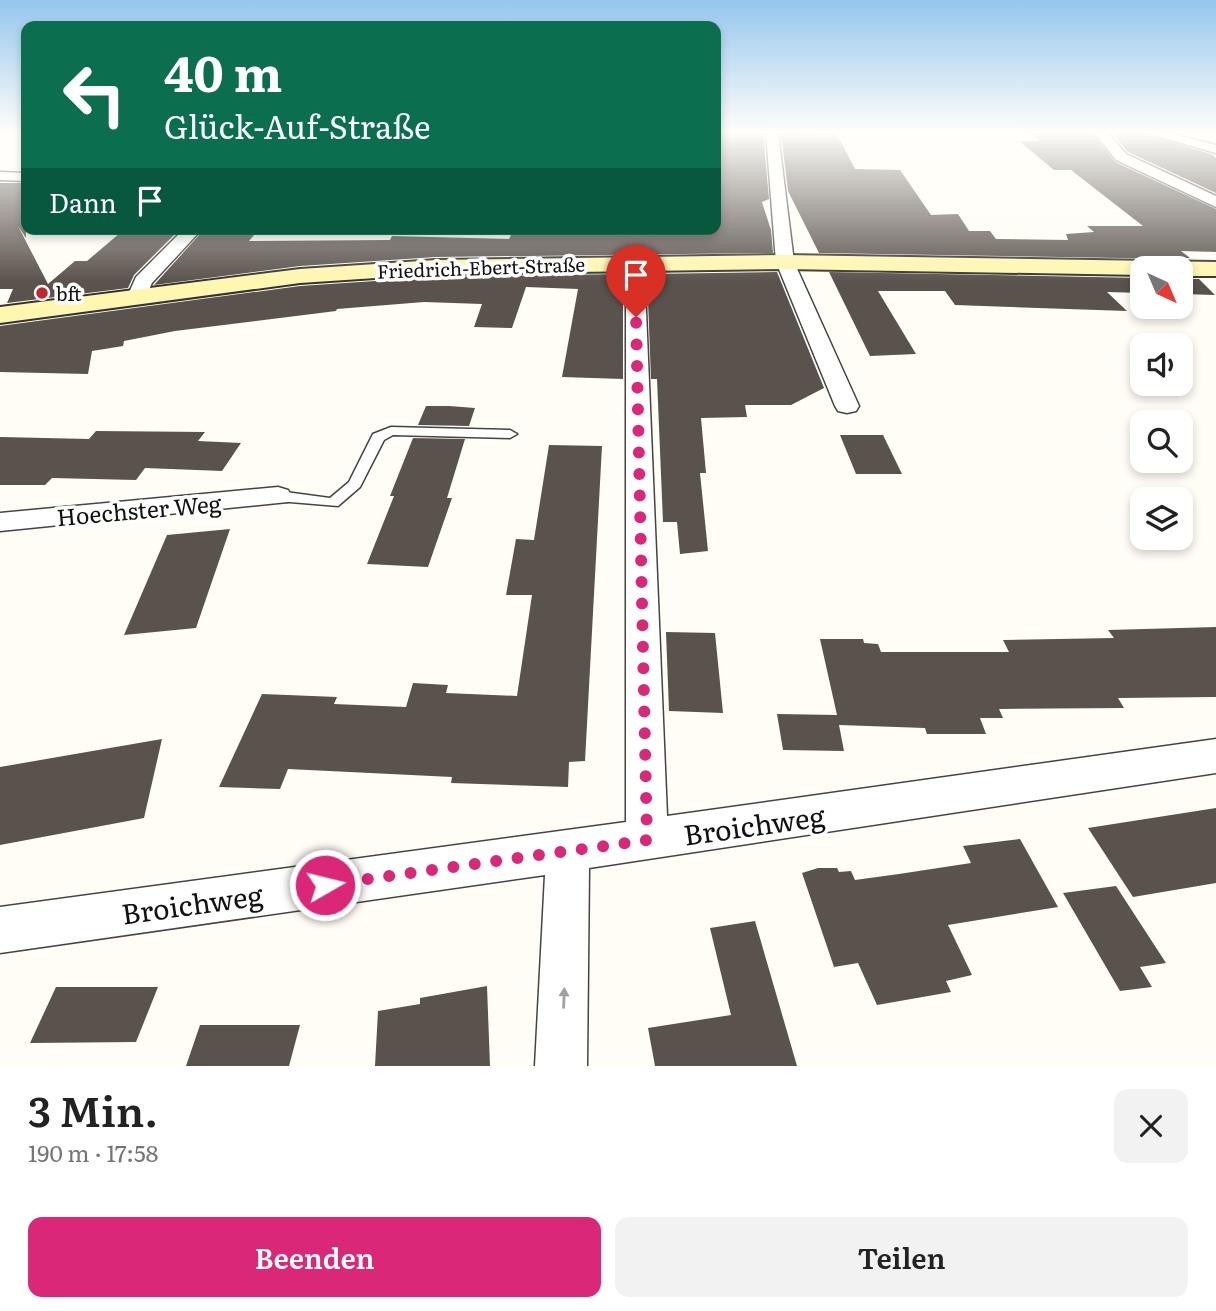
<!DOCTYPE html>
<html lang="de">
<head>
<meta charset="utf-8">
<style>
  :root { --surface:#fff; --page:#f2f2f2; --text:#222; --muted:#767676; --accent:#db2777 }
  body { margin:0; font-family:Literata,serif; background:var(--page); color:var(--text); height:100vh; display:flex; flex-direction:column; font-size:26px; white-space:nowrap }
  * { box-sizing:border-box; margin:0 }
  p { font-size:23px; color:var(--muted) }
  .icon { flex:none; width:38px; height:38px; fill:none; stroke:currentColor; stroke-width:2; stroke-linecap:round; stroke-linejoin:round }
  .map { position:relative; height:1066px; overflow:hidden }
  .panel { display:flex; flex-direction:column; background:var(--surface); flex:1 }
  .panel>* { flex:none }
  .banner { position:absolute; left:21px; top:21px; width:700px; height:214px; border-radius:14px; box-shadow:0 4px 10px #0003; background:#0b6e4f; color:#fff; overflow:hidden }
  .needle { width:46px; rotate:136deg }
  .buttons { position:absolute; left:1130px; top:256px; display:grid; gap:14px }
  .buttons a { display:grid; place-items:center; width:63px; height:63px; border-radius:14px; background:var(--surface); box-shadow:0 4px 10px #0003; font-size:35px }
  .pin { position:absolute; display:grid; place-items:center; width:60px; height:60px; color:#fff; margin:-72px -30px; border-radius:50% 50% 50% 0; rotate:-45deg; box-shadow:0 0 7px #0007 }
  .pin .icon { rotate:45deg }
  .me { position:absolute; width:77px; margin:-38px; rotate:82deg; stroke-linejoin:round; filter:drop-shadow(0 0 5px #0008) }
  .turn { display:flex; align-items:center; gap:24px; height:147px; padding:0 28px; font-size:32px }
  .turn .icon { width:91px; height:91px; stroke-width:2.5 }
  .turn b { display:block; font-size:49px; line-height:60px }
  .then { display:flex; align-items:center; height:66px; padding:0 28px; background:#0003; gap:14px; font-size:26px }
  .round { display:grid; place-items:center; flex:none; width:74px; height:74px; border-radius:14px; background:var(--page) }
  .headline { display:flex; align-items:center; justify-content:space-between; height:119px; padding:0 28px }
  h1 { font-size:42px; font-weight:600; line-height:52px }
  .primary-button { display:flex; gap:14px; margin-top:auto; padding:14px 28px }
  .primary-button a { flex:1; height:80px; border-radius:14px; background:var(--accent); color:#fff; font-size:28px; font-weight:600; line-height:80px; text-align:center }
  .primary-button a+a { background:var(--page); color:var(--text) }
  .map>svg:first-child { display:block }
  .building { fill:#5a524d }
  .lines { fill:none; stroke-linecap:round; stroke-linejoin:round }
  .service-casing { stroke:#444; stroke-width:3 }
  .minor-casing { stroke:#444; stroke-width:3 }
  .secondary-casing { stroke:#333; stroke-width:4 }
  .service { fill:#fff; fill-rule:evenodd }
  .minor { fill:#fff; fill-rule:evenodd }
  .secondary { fill:#fff6b0; fill-rule:evenodd }
  .oneway { fill:#a0a0a0 }
  .route { stroke:#db2777; stroke-width:12; stroke-dasharray:0 21.6 }
  .poi-dot { fill:#c4262e; stroke:#fff; stroke-width:2.5 }
  .labels { text-anchor:middle; dominant-baseline:central; stroke-width:7; stroke-linejoin:round; paint-order:stroke }
  .far-street-label { font-size:19px; fill:#111; stroke:#fff }
  .far-poi-label { font-size:19px; fill:#111; stroke:#fff; text-anchor:start }
  .street-label { font-size:23px; fill:#111; stroke:#fff }
  .near-street-label { font-size:28px; fill:#111; stroke:#fff }
</style>
</head>
<body>
<div class="map">
<svg width="1216" height="1066" viewBox="0 0 1216 1066">
  <rect width="100%" height="100%" fill="#fffdf5"/>
  <!-- building -->
  <g class="building">
    <polygon points="716,133 763,133 769,199 762,202 771,230 773,253 436,257 300,266 154,285 201,233 255,234 249,241 390,240 392,236 509,239 511,235 525,235 527,231 674,235 674,232 678,232 678,229 716,229"/>
    <polygon points="781,133 837,134 855,169 900,170 931,215 958,214 969,231 990,231 996,239 1068,240 1066,234 1094,232 1087,226 1143,226 1071,170 1054,170 1019,141 1040,141 1031,133 1093,133 1115,162 1216,209 1216,252 1181,251 1190,258 1179,259 819,253 788,191"/>
    <polygon points="1112,133 1145,133 1213,155 1216,158 1216,193 1128,152"/>
    <polygon points="0,183 26,183 26,238 18,226 48,284 75,261 87,261 120,233 176,233 134,275 128,288 7,303 13,289 0,289"/>
    <polygon points="777,272 824,388 791,405 745,405 747,417 701,418 706,473 700,473 708,551 680,554 677,522 663,522 657,379 651,379 647,274"/>
    <polygon points="829,272 1143,278 1143,293 1107,292 1127,311 955,305 945,291 878,291 916,354 870,356"/>
    <polygon points="623,274 623,379 562,377 578,289 526,287 512,328 474,327 482,304 424,302 337,309 336,311 175,331 124,341 123,346 92,351 88,374 0,372 0,326 300,286 436,277"/>
    <polygon points="1181,279 1199,279 1215,295 1181,294"/>
    <polygon points="426,406 449,406 475,408 469,426 418,425"/>
    <polygon points="96,431 205,432 198,441 241,443 222,471 145,468 136,480 52,478 45,485 0,485 0,437 89,439"/>
    <polygon points="840,435 883,435 902,474 856,474"/>
    <polygon points="413,438 465,439 447,498 452,498 428,567 367,564 394,496 390,496"/>
    <polygon points="549,445 602,446 585,761 569,762 568,787 451,783 452,777 288,769 280,789 219,787 262,694 337,697 334,704 406,707 413,683 448,685 446,693 517,696 532,595 506,595 516,539 534,540"/>
    <polygon points="230,529 196,628 124,635 167,535"/>
    <polygon points="1216,627 1216,697 1118,698 1124,708 999,709 1003,718 980,718 986,734 927,734 925,728 839,725 844,751 783,750 777,714 837,715 820,639 863,639 864,643 878,644 881,652 1009,652 1003,640 1114,638 1108,630"/>
    <polygon points="666,632 715,633 723,713 669,711"/>
    <polygon points="162,739 144,818 0,845 0,767"/>
    <polygon points="1216,808 1216,883 1133,897 1088,828"/>
    <polygon points="1020,839 1058,907 948,925 972,975 946,981 951,992 877,1005 858,963 834,967 802,873 818,868 837,868 839,872 851,871 855,880 899,874 971,863 963,846"/>
    <polygon points="1116,886 1166,963 1140,967 1152,987 1120,991 1063,893"/>
    <polygon points="755,921 797,1066 655,1066 648,1028 731,1015 710,928"/>
    <polygon points="487,986 490,1066 375,1066 378,1011 420,1004 420,998"/>
    <polygon points="56,987 158,987 136,1042 30,1043"/>
    <polygon points="200,1025 300,1025 289,1066 186,1066"/>
  </g>
  <g class="lines">
    <defs>
      <polygon id="service" points="391,427 510,430 517,434 510,438 393,435 384,440 360,487 338,506 278,501 271,496 278,491 330,498 349,482 373,434"/>
      <g id="minor">
        <polygon points="766,133 778,133 794,262 859,406 856,411 847,413 838,411 835,406 776,262"/>
        <polygon points="1095,133 1108,133 1126,154 1216,196 1216,207 1116,160"/>
        <polygon points="1147,133 1169,133 1216,145 1216,153"/>
        <polygon points="0,172 26,173 26,181 0,180"/>
        <polygon points="184,229 202,229 152,283 144,301 130,301 127,297 136,277"/>
        <polygon points="635,257 644,262 667,816 1216,739 1216,773 589,868 587,1066 535,1066 545,875 0,953 0,907 626,822 626,262"/>
        <polygon points="278,487 288,490 292,496 288,502 0,531 0,513"/>
      </g>
      <polygon id="secondary" points="785,255 1216,262 1216,276 1181,276 1181,268 1143,268 1143,275 785,269 436,274 300,283 0,323 0,307 300,269 436,260"/>
    </defs>
    <!-- service casing -->
    <use href="#service" class="service-casing"/>
    <!-- minor casing -->
    <use href="#minor" class="minor-casing"/>
    <!-- secondary casing -->
    <use href="#secondary" class="secondary-casing"/>
    <!-- service -->
    <use href="#service" class="service"/>
    <!-- minor -->
    <use href="#minor" class="minor"/>
    <!-- secondary -->
    <use href="#secondary" class="secondary"/>
  </g>
  <!-- one-way arrows -->
  <defs><path id="oneway-solid" d="M-6-.8H1V-3.2L6.5 0L1 3.2V.8H-6Z" transform="scale(1.75)"/></defs>
  <use class="oneway" href="#oneway-solid" transform="translate(564 998) rotate(-88)"/>
  <!-- sky -->
  <linearGradient id="sky" x2="0" y2="1"><stop stop-color="#95c6ee"/><stop offset="0.47" stop-color="#fffefa"/><stop offset="1" stop-color="#fffefa" stop-opacity="0"/></linearGradient>
  <rect width="1216" height="282" fill="url(#sky)"/>
  <g class="lines">
    <!-- route -->
    <polyline class="route" points="325,885 647,840 636,317"/>
  </g>
  <!-- markers -->
  <circle class="poi-dot" cx="42" cy="293" r="7"/>
  <g class="labels">
    <!-- far-street labels -->
    <g class="far-street-label">
      <text transform="translate(481 267) rotate(-2)">Friedrich-Ebert-Straße</text>
    </g>
    <!-- far-poi labels -->
    <g class="far-poi-label">
      <text x="56" y="293">bft</text>
    </g>
    <!-- street labels -->
    <g class="street-label">
      <text transform="translate(139 509) rotate(-5)">Hoechster Weg</text>
    </g>
    <!-- near-street labels -->
    <g class="near-street-label">
      <text transform="translate(754 824) rotate(-8)">Broichweg</text>
      <text transform="translate(192 903) rotate(-8)">Broichweg</text>
    </g>
  </g>
</svg>
<div class="buttons">
<a><svg class="needle" viewBox="-14 -14 28 28"><path d="M0-13l5 13h-10z" fill="#e53935"/><path d="M0 13l5-13h-10z" fill="#767676"/></svg></a>
<a><svg class="icon" aria-label="sound" viewBox="0 0 24 24"><path d="M4 9h4l5-4v14l-5-4H4zM17 9q2 3 0 6"/></svg></a>
<a><svg class="icon" aria-label="search" viewBox="0 0 24 24"><circle cx="10" cy="10" r="6"/><path d="M15 15l6 6"/></svg></a>
<a><svg class="icon" aria-label="layers" viewBox="0 0 24 24"><path d="M12 4l9 5-9 5-9-5zM3 14l9 5 9-5"/></svg></a>
</div>
<div class="pin" style="left:636px;top:317px;background:#d93025"><svg class="icon" aria-label="arrive" viewBox="0 0 24 24"><path d="M6 21V4h12l-3 4 3 4H6"/></svg></div>
<svg class="me" style="left:325px;top:885px" viewBox="-20 -20 40 40"><circle r="17" fill="#db2777" stroke="#fff" stroke-width="3"/><path d="M0-11L8 9 0 5-8 9z" fill="#fff"/></svg>
<div class="banner">
<div class="turn"><svg class="icon" aria-label="left" viewBox="0 0 24 24"><path d="M17 20v-9H6M10 6l-5 5 5 5"/></svg><div><b>40 m</b>Glück-Auf-Straße</div></div>
<div class="then">Dann<svg class="icon" aria-label="arrive" viewBox="0 0 24 24"><path d="M6 21V4h12l-3 4 3 4H6"/></svg></div>
</div>
</div>
<section class="panel">
<div class="headline"><div><h1>3 Min.</h1><p>190 m · 17:58</p></div><a class="round"><svg class="icon" aria-label="close" viewBox="0 0 24 24"><path d="M6 6l12 12M18 6L6 18"/></svg></a></div>
<div class="primary-button"><a>Beenden</a><a>Teilen</a></div>
</section>
</body>
</html>
